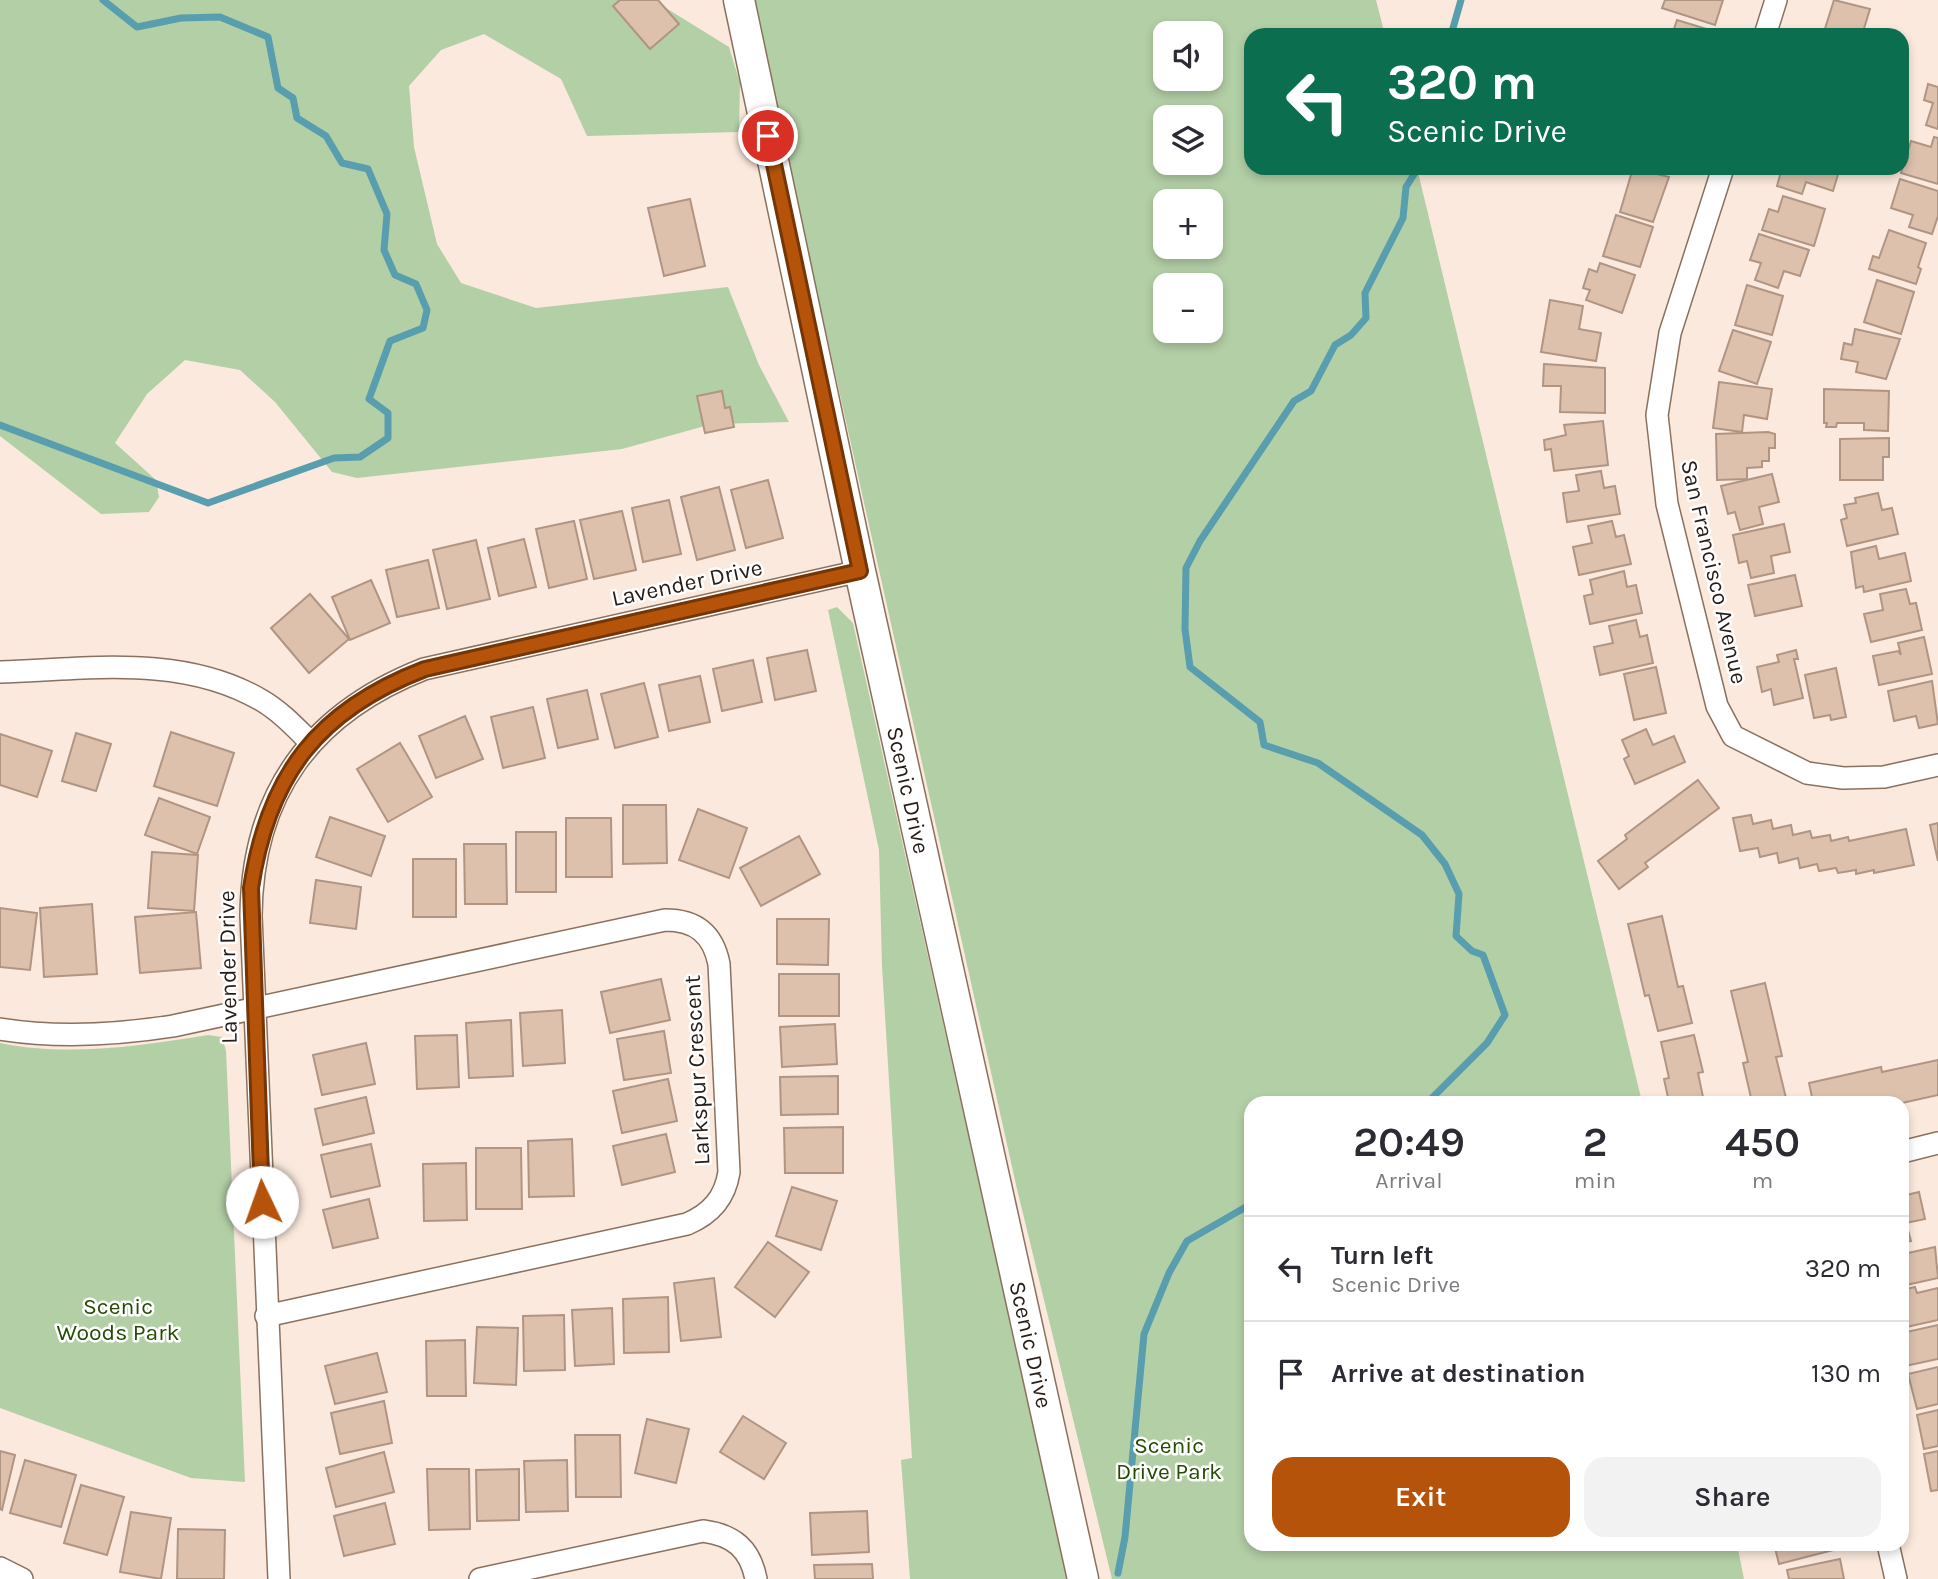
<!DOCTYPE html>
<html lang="en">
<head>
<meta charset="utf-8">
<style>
  :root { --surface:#fff; --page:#f2f2f3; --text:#2b2b33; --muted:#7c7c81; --line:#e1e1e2; --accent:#b45309 }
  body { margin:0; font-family:Karla,sans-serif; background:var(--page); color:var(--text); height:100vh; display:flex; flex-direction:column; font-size:26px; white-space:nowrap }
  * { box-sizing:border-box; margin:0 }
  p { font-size:23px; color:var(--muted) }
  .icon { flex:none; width:38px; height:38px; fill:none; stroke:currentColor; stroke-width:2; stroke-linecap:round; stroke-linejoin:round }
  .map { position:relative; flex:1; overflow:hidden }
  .drawer { position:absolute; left:1244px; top:1096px; width:665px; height:455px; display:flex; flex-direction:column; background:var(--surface); border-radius:21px; box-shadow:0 4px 10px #0003 }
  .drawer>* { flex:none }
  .guide { position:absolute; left:1244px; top:28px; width:665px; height:147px; border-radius:21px; box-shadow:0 4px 10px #0003; background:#0b6e4f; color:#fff; overflow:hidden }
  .controls { position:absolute; left:1153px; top:21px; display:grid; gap:14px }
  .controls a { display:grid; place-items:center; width:70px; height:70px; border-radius:14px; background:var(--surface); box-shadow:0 4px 10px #0003; font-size:35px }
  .pin { position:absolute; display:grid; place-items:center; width:60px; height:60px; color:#fff; margin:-30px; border:4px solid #fff; border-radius:50%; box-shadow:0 2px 7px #0007 }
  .me { position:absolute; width:77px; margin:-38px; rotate:357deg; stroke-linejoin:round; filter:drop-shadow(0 0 5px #0008) }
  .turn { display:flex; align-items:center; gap:24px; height:147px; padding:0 28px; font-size:32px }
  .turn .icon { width:91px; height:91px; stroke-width:2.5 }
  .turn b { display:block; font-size:49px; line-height:60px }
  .eta { display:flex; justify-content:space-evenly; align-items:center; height:119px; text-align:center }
  .eta b { font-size:42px; font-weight:600; line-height:49px }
  .cta { display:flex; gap:14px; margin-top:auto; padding:14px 28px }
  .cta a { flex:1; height:80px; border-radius:21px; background:var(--accent); color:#fff; font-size:28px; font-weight:600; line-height:80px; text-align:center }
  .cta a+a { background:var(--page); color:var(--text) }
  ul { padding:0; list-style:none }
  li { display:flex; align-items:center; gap:21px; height:105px; padding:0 28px; border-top:2px solid var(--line) }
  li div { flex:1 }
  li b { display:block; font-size:26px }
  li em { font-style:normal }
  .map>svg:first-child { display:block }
  .green { fill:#b3cfa6; fill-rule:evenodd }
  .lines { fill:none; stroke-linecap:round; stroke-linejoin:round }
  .stream { stroke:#589eae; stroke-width:7 }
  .building { fill:#ddc1ad; stroke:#b09583; stroke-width:2 }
  .street-casing { stroke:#8a715f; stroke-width:24 }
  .secondary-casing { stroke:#8a715f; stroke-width:33 }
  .street { stroke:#fff; stroke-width:21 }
  .secondary { stroke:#fff; stroke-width:30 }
  .route-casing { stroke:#753606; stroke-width:18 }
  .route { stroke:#b45309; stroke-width:12 }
  .labels { text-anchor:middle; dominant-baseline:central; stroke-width:5; stroke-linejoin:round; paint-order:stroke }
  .street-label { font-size:23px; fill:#281d16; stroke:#fff }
  .park-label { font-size:23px; fill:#244c03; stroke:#fff }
</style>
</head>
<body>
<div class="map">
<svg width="1938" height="1579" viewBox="0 0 1938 1579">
  <rect width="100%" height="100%" fill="#fbe9dd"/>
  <!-- green -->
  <g class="green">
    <polygon points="0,0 653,0 729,47 740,83 739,132 587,136 561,79 484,34 441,50 409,86 414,147 437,244 461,283 536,308 728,287 759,365 789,422 712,424 622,449 357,478 332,472 275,402 240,370 185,360 147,394 115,443 156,480 159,497 149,512 101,514 0,436"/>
    <path d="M 752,0 L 1376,0 L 1385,35 L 1251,35 L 1251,168 L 1417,168 L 1642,1102 L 1251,1102 L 1251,1544 L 1737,1544 L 1744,1579 L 1112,1579 L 1017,1189 ZM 1166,33 L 1211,33 L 1211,79 L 1166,79 ZM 1166,117 L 1211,117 L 1211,163 L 1166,163 ZM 1166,201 L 1211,201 L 1211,247 L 1166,247 ZM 1166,285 L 1211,285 L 1211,331 L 1166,331 Z"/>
    <polygon points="837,607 853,623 1068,1579 910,1579 901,1460 912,1458 882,966 879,850 828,610"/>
    <path d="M 208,1035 L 222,1037 L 226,1051 L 245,1482 L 191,1478 L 0,1408 L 0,1043 C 68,1057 140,1046 208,1035 Z"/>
  </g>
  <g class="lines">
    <!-- stream -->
    <g class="stream">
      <polyline points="1451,35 1461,0"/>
      <polyline points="1418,168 1406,187 1403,218 1365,293 1366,318 1351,335 1335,345 1311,391 1294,401 1200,541 1186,568 1185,629 1190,667 1260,722 1264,745 1318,763 1422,835 1445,864 1459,894 1456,936 1472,951 1483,955 1505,1015 1487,1043 1428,1102"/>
      <polyline points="0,425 208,503 334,458 360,457 388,438 388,413 369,399 390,341 423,328 427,310 416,284 395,275 384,250 387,214 368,169 342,163 326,136 297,118 293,98 278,88 268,37 220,17 181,18 137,27 103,0"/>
      <polyline points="1118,1573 1125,1537 1144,1334 1169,1273 1187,1241 1251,1204"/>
    </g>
  </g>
  <!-- building -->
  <g class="building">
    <polygon points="620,0 658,0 679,24 650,49 613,6"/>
    <polygon points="1665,0 1723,0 1715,25 1662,8"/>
    <polygon points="1834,0 1870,9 1862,35 1823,35"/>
    <polygon points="1677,20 1713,31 1712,35 1672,35"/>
    <polygon points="1928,84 1938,87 1938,129 1926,125 1933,103 1924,100"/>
    <polygon points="1934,137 1938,138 1938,184 1901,173 1911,141 1931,147"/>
    <polygon points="1633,168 1669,177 1653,222 1620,212"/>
    <polygon points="1782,168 1840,168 1833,191 1806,182 1802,194 1777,186"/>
    <polygon points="1900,179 1938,191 1938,216 1932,234 1909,227 1913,215 1891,208"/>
    <polygon points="1783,196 1825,209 1814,246 1762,230 1769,209 1778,212"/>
    <polygon points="690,199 705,266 664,276 648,208"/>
    <polygon points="1616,215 1653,227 1640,267 1603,256"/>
    <polygon points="1889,230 1926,243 1918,267 1921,269 1916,284 1869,269 1873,256 1879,258"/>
    <polygon points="1759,234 1809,250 1800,276 1784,271 1778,288 1755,280 1761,263 1750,260"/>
    <polygon points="1600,263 1635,275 1622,313 1586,300 1590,290 1583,288 1589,269 1597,272"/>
    <polygon points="1877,280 1914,292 1901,334 1864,322"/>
    <polygon points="1747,285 1783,296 1772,335 1735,325"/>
    <polygon points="1550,300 1583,306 1579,329 1601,333 1596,361 1541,352"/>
    <polygon points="1855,329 1900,339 1886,379 1856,372 1858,362 1841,359 1844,343 1852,345"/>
    <polygon points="1733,330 1771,342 1757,384 1719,371"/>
    <polygon points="1544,364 1605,368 1605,413 1560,412 1561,386 1543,386"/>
    <polygon points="1719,382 1772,389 1767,419 1744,415 1742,432 1713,428"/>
    <polygon points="1824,389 1889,391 1888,431 1864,430 1864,423 1837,423 1836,427 1826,427 1827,423 1824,423"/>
    <polygon points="722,391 725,408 730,407 734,427 705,433 697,396"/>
    <polygon points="1603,421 1608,465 1554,471 1551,449 1545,450 1544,440 1566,435 1564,425"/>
    <polygon points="1768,432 1775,434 1775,448 1769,448 1769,461 1762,461 1762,467 1747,468 1747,479 1717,480 1716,434"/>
    <polygon points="1889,438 1889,457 1883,457 1883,480 1840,480 1840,439"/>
    <polygon points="1601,471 1604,488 1615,486 1620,514 1567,522 1563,493 1579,491 1576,475"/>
    <polygon points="1772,474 1779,502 1759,507 1763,524 1740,530 1735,512 1728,514 1721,486"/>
    <polygon points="768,480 783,538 746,548 731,490"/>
    <polygon points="719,487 735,550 697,560 681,497"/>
    <polygon points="1878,493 1882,510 1892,508 1898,534 1847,546 1841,520 1847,518 1844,505 1856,503 1855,498"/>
    <polygon points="669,500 681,554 643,562 632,508"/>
    <polygon points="622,511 636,570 594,579 580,520"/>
    <polygon points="574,521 587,579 549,588 536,529"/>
    <polygon points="1612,521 1616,537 1624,535 1631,564 1579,575 1573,547 1592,543 1588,526"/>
    <polygon points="1784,524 1790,552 1771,556 1774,573 1751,578 1747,561 1739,563 1733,535"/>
    <polygon points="524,539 536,587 499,596 488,548"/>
    <polygon points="476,540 490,599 447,609 433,550"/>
    <polygon points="1876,546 1879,559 1905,553 1911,581 1864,592 1863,586 1856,588 1851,552"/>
    <polygon points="428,560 439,608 397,617 386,570"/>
    <polygon points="1624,571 1627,587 1636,585 1642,613 1590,624 1584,596 1593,594 1590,580"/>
    <polygon points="1795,575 1802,606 1755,616 1748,585"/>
    <polygon points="371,580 390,623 350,640 332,597"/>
    <polygon points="1906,589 1910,604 1916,603 1922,630 1871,642 1864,614 1883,610 1880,594"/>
    <polygon points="310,594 349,639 309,673 271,628"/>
    <polygon points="1636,620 1640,637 1647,635 1653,663 1600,675 1594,647 1613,643 1609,626"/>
    <polygon points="1924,637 1932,674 1879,685 1873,656 1898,651 1901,655 1898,643"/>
    <polygon points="807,650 816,691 775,700 767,658"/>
    <polygon points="1796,650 1798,659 1794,659 1803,698 1774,705 1771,689 1762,692 1757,667 1779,662 1777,655"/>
    <polygon points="753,660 762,702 722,711 713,669"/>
    <polygon points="1656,667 1666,713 1634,720 1624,674"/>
    <polygon points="1836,668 1846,717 1831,720 1830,715 1814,718 1805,675"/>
    <polygon points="700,676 710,722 669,731 659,685"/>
    <polygon points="1932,681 1938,724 1919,728 1916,716 1894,721 1888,691"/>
    <polygon points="644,683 658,737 615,748 601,694"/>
    <polygon points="587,690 598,739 558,748 547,699"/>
    <polygon points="533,707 545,758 503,768 491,717"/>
    <polygon points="465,716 483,759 436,778 419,736"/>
    <polygon points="1646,729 1653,745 1674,736 1685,762 1635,784 1624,759 1629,756 1622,740"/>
    <polygon points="171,732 234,753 217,806 154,786"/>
    <polygon points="76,733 111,744 96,791 62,781"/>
    <polygon points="0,734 52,751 37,797 0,785"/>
    <polygon points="400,743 432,797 388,822 357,769"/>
    <polygon points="1698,780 1719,808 1645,863 1648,867 1619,889 1598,861 1627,839 1625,835"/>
    <polygon points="159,798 210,817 197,854 145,835"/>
    <polygon points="623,805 666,805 667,863 623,864"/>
    <polygon points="698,809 747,828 729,878 679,860"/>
    <polygon points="1751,815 1753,824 1771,820 1773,829 1791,825 1793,835 1810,831 1812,838 1830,835 1831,841 1848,837 1849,841 1906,829 1914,865 1874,873 1874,870 1856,874 1856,870 1838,873 1836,868 1819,871 1817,864 1800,868 1798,858 1779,863 1777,853 1760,857 1758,848 1740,851 1733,818"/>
    <polygon points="330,817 385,836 371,876 316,857"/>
    <polygon points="566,818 611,818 612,877 566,877"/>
    <polygon points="1938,823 1938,861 1930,825"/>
    <rect x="516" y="832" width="40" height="60"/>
    <polygon points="799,836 820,874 761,906 740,868"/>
    <polygon points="464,844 506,844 507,904 465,904"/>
    <polygon points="152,852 198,855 194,911 148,908"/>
    <rect x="413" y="859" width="43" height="58"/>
    <polygon points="316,880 361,887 356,929 310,923"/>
    <polygon points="92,904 97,974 44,977 40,908"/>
    <polygon points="0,908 37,913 30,970 0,967"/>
    <polygon points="196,912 201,968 140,973 135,917"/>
    <polygon points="1662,916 1678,987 1683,986 1692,1023 1658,1031 1649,995 1645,996 1628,924"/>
    <polygon points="777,919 829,919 828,965 777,964"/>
    <rect x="779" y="974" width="60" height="42"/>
    <polygon points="661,979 670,1020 610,1033 601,992"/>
    <polygon points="1765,983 1782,1056 1776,1057 1787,1102 1752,1102 1743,1063 1748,1062 1731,991"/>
    <polygon points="562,1010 565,1063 523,1066 520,1013"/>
    <polygon points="511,1020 513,1076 469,1078 466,1023"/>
    <polygon points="835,1024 837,1064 782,1067 780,1027"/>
    <polygon points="664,1031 671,1073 624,1080 617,1039"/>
    <polygon points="457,1035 459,1087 417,1089 415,1036"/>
    <polygon points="1694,1035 1703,1072 1698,1073 1704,1102 1669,1102 1664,1079 1669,1078 1661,1042"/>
    <polygon points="366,1043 375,1084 322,1095 313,1055"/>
    <polygon points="1938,1060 1938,1095 1902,1103 1813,1102 1809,1083 1881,1067 1882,1072"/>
    <polygon points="838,1076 838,1114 781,1115 780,1077"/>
    <polygon points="668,1079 677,1121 622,1133 613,1091"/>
    <polygon points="366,1097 374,1133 323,1145 315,1109"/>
    <polygon points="843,1127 843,1173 785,1173 784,1128"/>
    <polygon points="666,1134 675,1172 622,1185 613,1146"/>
    <polygon points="572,1139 574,1196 529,1197 528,1141"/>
    <polygon points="371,1144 380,1186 331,1197 321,1155"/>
    <polygon points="476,1148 521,1148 522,1209 476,1209"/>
    <polygon points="466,1163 467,1220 424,1221 423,1164"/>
    <polygon points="792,1187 837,1201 821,1250 776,1236"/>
    <polygon points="1919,1192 1925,1219 1906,1223 1911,1241 1902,1243 1902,1196"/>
    <polygon points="369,1199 378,1238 333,1248 323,1210"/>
    <polygon points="768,1242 809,1272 775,1317 735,1287"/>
    <polygon points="1907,1247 1908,1253 1935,1247 1938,1278 1902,1286 1902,1248"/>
    <polygon points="714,1278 721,1337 681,1341 674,1283"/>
    <polygon points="1915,1287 1917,1293 1938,1288 1938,1320 1902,1328 1902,1290"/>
    <polygon points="668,1297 669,1352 624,1353 623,1299"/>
    <polygon points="612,1308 614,1364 575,1366 572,1310"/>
    <polygon points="564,1315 565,1370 524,1371 523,1316"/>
    <polygon points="1938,1325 1938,1359 1905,1366 1902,1333"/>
    <polygon points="477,1327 518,1328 516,1385 474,1383"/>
    <polygon points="465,1340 466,1396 427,1396 426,1341"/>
    <polygon points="377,1353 387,1392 335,1404 325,1366"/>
    <polygon points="1938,1367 1938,1404 1917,1409 1908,1374"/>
    <polygon points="384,1401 392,1443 340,1454 331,1413"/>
    <polygon points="1938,1410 1938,1446 1924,1449 1917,1415"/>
    <polygon points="743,1416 786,1443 764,1479 720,1452"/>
    <polygon points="647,1419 689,1429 676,1483 635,1473"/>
    <polygon points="575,1435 620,1435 621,1497 576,1497"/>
    <polygon points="0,1451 15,1455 2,1510 0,1509"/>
    <polygon points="1938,1451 1938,1490 1931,1491 1924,1454"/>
    <polygon points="384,1452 394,1492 336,1507 326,1468"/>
    <polygon points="25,1460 76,1475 61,1527 10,1513"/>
    <polygon points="567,1460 568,1511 526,1512 524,1461"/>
    <polygon points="427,1469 469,1469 470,1529 429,1530"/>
    <polygon points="519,1469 519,1520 477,1521 476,1470"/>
    <polygon points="81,1485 124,1497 107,1555 64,1543"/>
    <polygon points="385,1503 395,1544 344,1556 334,1516"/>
    <polygon points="867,1511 869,1552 812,1555 810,1513"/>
    <polygon points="131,1512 171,1518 161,1579 120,1572"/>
    <polygon points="178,1529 225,1530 224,1579 177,1579"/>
    <polygon points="1774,1544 1835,1544 1837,1549 1779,1564"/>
    <polygon points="1840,1559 1844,1579 1789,1579 1787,1570"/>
    <polygon points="872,1564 873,1579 815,1579 814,1565"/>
  </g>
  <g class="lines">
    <defs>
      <g id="street">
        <polyline points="1765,35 1776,0"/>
        <polyline points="1723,168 1670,333 1657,415 1667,504 1717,706 1733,736 1807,773 1843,778 1884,777 1938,765"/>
        <path d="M 0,672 C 88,669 182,654 261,700 C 280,711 295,727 310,742"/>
        <path d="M 0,1029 C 57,1038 116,1035 173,1026 L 665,920 C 696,920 713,934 719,964 L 729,1172 C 725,1198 711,1214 687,1224 L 266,1316"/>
        <polyline points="1902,1152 1938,1143"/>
        <polyline points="1888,1544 1896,1579"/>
        <polyline points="0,1568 22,1579"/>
        <path d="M 279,1579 L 251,916 C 252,793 312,713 424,669 L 860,571"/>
        <path d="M 480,1579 L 703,1531 C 734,1535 750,1549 756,1579"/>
      </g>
      <g id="secondary">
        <path id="s1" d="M 739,0 L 860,571 L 1083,1579"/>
      </g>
    </defs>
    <!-- street casing -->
    <use href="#street" class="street-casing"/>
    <!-- secondary casing -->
    <use href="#secondary" class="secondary-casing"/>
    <!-- street -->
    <use href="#street" class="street"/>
    <!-- secondary -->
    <use href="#secondary" class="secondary"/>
  </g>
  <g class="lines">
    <defs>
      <path id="route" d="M 262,1202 L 251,888 C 268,775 318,710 425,669 L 860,571 L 768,136"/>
    </defs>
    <!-- route casing -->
    <use href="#route" class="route-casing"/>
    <!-- route -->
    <use href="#route" class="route"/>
  </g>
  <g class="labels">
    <!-- street labels -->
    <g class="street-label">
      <text transform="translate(1714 572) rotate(77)">San Francisco Avenue</text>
      <text transform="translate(687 583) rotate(-12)">Lavender Drive</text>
      <text stroke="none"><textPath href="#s1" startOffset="808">Scenic Drive</textPath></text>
      <text transform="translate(228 967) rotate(-91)">Lavender Drive</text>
      <text transform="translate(697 1070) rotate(-93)">Larkspur Crescent</text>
      <text stroke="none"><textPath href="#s1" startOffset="1376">Scenic Drive</textPath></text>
    </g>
    <!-- park labels -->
    <g class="park-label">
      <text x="118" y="1306">Scenic<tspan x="118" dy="26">Woods Park</tspan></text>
      <text x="1169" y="1445">Scenic<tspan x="1169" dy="26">Drive Park</tspan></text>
    </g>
  </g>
</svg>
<div class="controls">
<a><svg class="icon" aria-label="sound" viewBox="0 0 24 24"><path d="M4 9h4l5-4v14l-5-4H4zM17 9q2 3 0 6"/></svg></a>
<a><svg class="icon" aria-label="layers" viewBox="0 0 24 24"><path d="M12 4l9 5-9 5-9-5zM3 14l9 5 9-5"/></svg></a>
<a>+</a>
<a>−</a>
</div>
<div class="pin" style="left:768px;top:136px;background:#d93025"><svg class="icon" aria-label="arrive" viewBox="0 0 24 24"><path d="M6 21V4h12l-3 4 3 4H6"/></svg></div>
<svg class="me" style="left:262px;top:1202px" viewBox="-20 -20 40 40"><circle r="19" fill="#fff"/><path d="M0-13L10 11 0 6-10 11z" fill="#b45309"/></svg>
<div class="guide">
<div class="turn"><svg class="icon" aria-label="left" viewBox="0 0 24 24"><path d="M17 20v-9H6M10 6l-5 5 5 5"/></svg><div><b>320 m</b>Scenic Drive</div></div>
</div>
<section class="drawer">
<div class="eta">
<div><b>20:49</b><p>Arrival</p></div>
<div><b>2</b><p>min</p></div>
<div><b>450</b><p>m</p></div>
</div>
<ul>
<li><svg class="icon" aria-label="left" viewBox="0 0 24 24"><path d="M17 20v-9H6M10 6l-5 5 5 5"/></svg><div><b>Turn left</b><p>Scenic Drive</p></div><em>320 m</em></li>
<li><svg class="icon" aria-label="arrive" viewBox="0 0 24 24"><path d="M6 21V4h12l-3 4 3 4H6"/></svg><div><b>Arrive at destination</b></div><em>130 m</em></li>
</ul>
<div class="cta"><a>Exit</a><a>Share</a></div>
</section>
</div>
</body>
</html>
